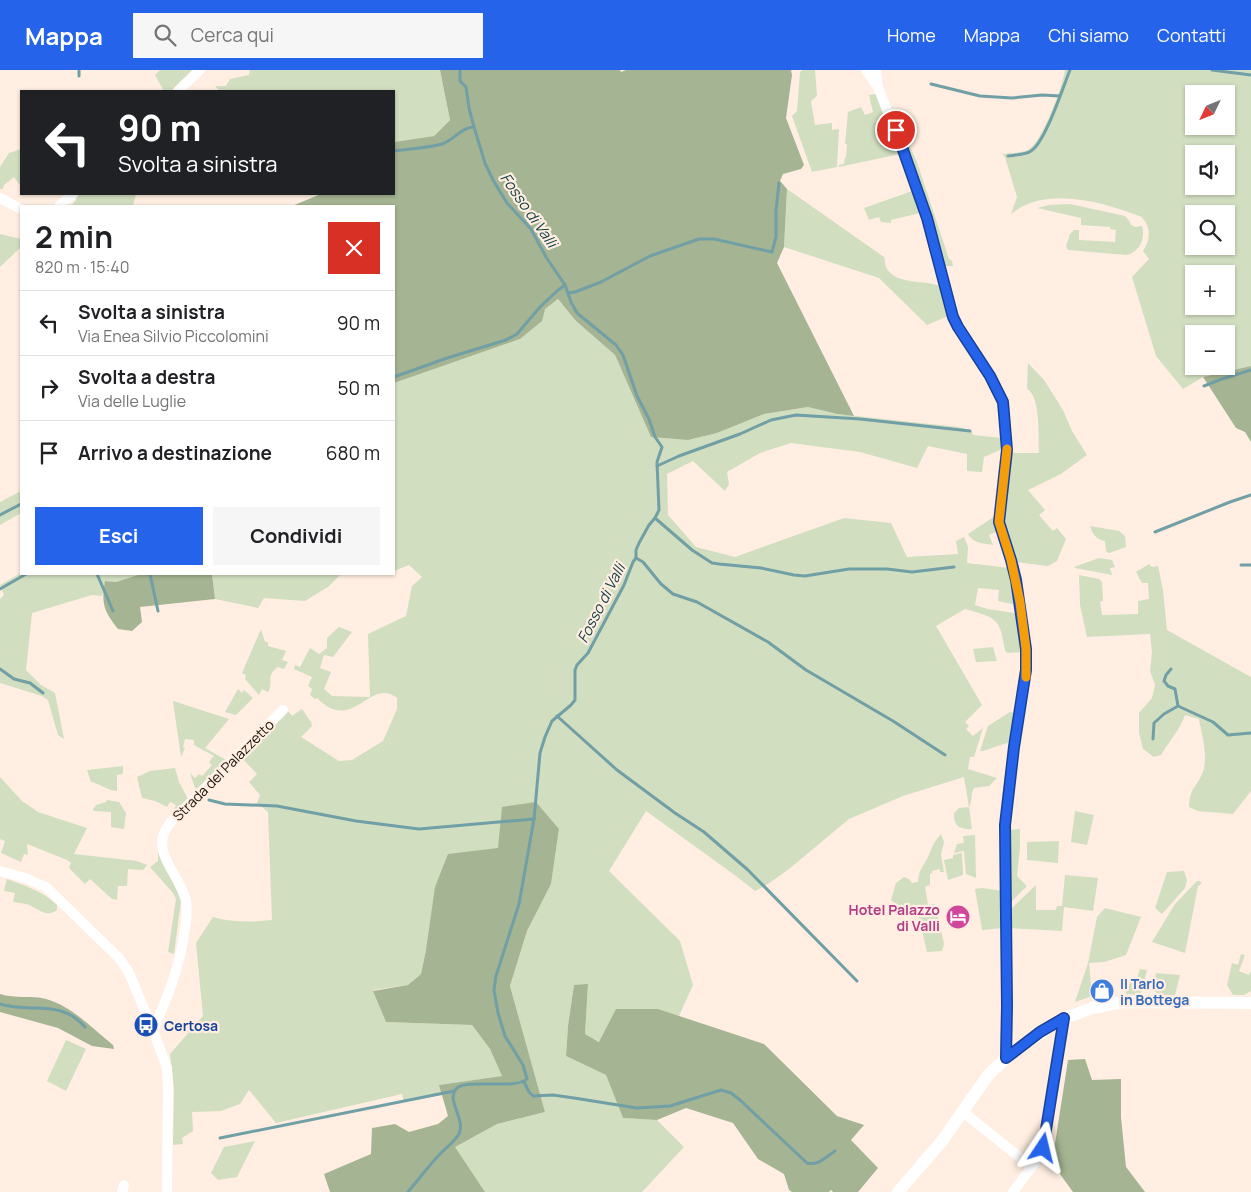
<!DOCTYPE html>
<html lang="it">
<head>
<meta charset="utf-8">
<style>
  :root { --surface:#fff; --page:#f6f6f6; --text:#202124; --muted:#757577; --line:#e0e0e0; --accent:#2563eb }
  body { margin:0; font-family:Manrope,sans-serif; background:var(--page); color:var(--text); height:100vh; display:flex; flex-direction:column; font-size:19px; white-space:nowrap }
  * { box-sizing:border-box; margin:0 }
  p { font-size:16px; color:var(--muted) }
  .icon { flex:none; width:28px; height:28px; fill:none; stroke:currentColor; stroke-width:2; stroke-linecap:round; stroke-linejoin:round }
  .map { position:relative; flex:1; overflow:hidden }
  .side { position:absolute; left:20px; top:135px; width:375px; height:370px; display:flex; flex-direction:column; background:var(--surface); border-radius:0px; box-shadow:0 1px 4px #0004 }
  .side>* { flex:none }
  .guide { position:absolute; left:20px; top:20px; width:375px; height:105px; border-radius:0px; box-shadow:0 1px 4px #0004; background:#202124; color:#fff; overflow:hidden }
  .needle { width:32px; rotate:227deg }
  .tools { position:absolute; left:1185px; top:15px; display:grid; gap:10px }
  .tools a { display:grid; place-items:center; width:50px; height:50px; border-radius:0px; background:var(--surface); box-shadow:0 1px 4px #0004; font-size:25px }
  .pin { position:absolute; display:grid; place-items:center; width:42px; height:42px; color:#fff; margin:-21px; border:2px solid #fff; border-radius:50%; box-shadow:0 1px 5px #0007 }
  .me { position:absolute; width:55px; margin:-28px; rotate:10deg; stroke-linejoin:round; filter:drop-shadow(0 0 4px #0008) }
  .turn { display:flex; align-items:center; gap:18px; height:105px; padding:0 15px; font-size:22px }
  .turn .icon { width:65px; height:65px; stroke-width:2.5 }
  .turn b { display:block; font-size:35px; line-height:42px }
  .round { display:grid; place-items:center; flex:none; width:52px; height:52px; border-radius:0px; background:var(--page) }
  .summary { display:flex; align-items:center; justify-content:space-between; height:85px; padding:0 15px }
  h1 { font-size:30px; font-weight:700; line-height:38px }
  .cta { display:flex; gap:10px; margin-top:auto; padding:10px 15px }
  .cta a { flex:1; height:58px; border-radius:0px; background:var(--accent); color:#fff; font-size:20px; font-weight:700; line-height:58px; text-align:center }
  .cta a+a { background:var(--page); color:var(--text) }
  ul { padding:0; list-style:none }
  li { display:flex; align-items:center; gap:15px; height:65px; padding:0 15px; border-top:1px solid var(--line) }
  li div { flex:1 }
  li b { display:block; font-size:19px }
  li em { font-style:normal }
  header { display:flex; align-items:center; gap:30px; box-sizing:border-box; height:70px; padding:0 25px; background:var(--accent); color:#fff }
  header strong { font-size:24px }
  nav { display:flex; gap:28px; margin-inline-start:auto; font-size:18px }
  .search { width:350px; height:45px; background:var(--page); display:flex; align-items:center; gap:12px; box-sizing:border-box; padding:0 18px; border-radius:0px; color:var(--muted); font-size:19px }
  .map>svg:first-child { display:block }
  .green { fill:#d1dec0; fill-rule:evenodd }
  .forest { fill:#a5b492 }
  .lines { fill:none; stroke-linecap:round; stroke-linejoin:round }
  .stream { stroke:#719fa6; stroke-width:3 }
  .minor { stroke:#fff; stroke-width:10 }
  .major { stroke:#fff; stroke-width:12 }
  .route-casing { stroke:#184099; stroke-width:12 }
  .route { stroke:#2563eb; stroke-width:9 }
  .slow { stroke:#f59e0b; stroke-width:9 }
  .labels { text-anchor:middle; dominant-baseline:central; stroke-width:4.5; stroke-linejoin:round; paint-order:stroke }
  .street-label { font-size:14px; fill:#1d140c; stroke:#ffeee1 }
  .hotel-label { font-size:14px; font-weight:bold; fill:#b23c85; stroke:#ffeee1; text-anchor:end }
  .shop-label { font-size:14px; font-weight:bold; fill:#366cbe; stroke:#ffeee1; text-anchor:start }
  .transit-label { font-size:14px; font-weight:bold; fill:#164399; stroke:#ffeee1; text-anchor:start }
  .water-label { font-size:15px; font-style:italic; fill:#174349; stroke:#ffeee1 }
</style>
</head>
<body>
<header>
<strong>Mappa</strong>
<div class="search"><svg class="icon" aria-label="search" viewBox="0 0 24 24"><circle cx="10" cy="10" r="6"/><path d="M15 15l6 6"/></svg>Cerca qui</div>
<nav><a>Home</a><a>Mappa</a><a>Chi siamo</a><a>Contatti</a></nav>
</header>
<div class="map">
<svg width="1251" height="1122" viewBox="0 0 1251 1122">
  <rect width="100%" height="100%" fill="#ffeee1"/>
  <!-- green -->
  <g class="green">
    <polygon points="160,0 192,0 171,21 164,21 155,5"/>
    <polygon points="250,0 440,0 450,50 434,66 394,72 394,21 220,21 215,16 226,16 230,9 249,5"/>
    <polygon points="803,0 815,0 817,26 811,31 815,55 832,53 832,60 839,59 837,97 812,102 792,46 797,41 800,2"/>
    <path d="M 1065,0 L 1251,0 L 1251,296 L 1203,307 L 1183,319 L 1156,286 L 1132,207 L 1149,189 L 1143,181 C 1151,169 1151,158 1142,147 C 1103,132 1046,115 1011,144 L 1017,127 L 1005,87 L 1002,84 C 1010,83 1021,83 1028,80 C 1042,73 1063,15 1065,0 ZM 1194,24 L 1226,24 L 1226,56 L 1194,56 ZM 1194,84 L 1226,84 L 1226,116 L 1194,116 ZM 1194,144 L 1226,144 L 1226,176 L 1194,176 ZM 1194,204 L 1226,204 L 1226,236 L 1194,236 ZM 1194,264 L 1226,264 L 1226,296 L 1194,296 Z"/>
    <polygon points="877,24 900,84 839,97 839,95 844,94 845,87 846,87 847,74 845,74 848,42 861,37 865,45 873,42 869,25"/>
    <polygon points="907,70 917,92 949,189 952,191 953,196 945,196 942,194 904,73"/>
    <polygon points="21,79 21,114 19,114 14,107 4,115 3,119 0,119 0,97 9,83"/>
    <path d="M 787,119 L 884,187 C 885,190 885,196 887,199 C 897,215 925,210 940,216 L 948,246 L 927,255 L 879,208 L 784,177 Z"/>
    <polygon points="912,121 920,143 891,150 891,153 881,152 879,147 869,150 864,138"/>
    <polygon points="77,124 136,124 133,136 64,136 67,134 72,135 76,130 76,126"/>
    <path d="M 1070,134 L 1125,146 L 1130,152 L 1131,155 L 1135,157 L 1142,156 C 1146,168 1139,183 1126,185 L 1068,180 L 1066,176 L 1070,164 L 1074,160 L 1079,160 L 1079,170 L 1115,172 L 1116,160 L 1110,159 L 1110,157 L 1081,155 L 1081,148 L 1037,138 L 1049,135 Z"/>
    <polygon points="0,164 21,169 21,177 0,197"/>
    <path d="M 558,229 L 576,251 L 615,285 L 651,367 L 688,370 L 717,363 L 764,344 L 808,337 L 837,344 L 958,357 L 971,360 L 973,365 L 1002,368 L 1002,379 L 984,387 L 982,402 L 967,401 L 967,384 L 928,376 L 917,398 L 860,382 L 791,373 L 760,383 L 727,402 L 729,414 L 725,421 L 693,391 L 667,404 L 668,445 L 696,477 L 735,487 L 844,448 L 891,453 L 907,487 L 958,484 L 956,471 L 964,467 L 968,477 L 967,493 L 1010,498 L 1017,530 L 1012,534 L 998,531 L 999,520 L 978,518 L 975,535 L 988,539 L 1014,543 L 1019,549 L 1021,582 L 1008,583 L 1005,581 C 1000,548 997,548 965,539 L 936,556 L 982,635 L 965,652 L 969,656 L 966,659 L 973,666 L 983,658 L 974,687 L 970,687 L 968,699 L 997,708 L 989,716 L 974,718 C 970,724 973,731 969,737 L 972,759 C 960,760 953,756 954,743 L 959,738 L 969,737 L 964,707 L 903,726 L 849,749 L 789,799 L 768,814 L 755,821 L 736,806 L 646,741 L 609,801 L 680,871 L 693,915 L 679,946 L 657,939 L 600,972 L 585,964 L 588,915 L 574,915 L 568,956 L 566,986 L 606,1005 L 623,1048 L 657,1050 L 684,1077 L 642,1122 L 485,1122 L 454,1077 L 497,1054 L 545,1042 L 510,916 L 527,861 L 551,814 L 559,759 L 535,732 L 498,778 L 426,880 L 421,904 L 408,915 L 373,920 L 386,952 L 472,955 L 490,979 L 502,1006 L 440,1015 L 442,1025 L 404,1032 L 402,1024 L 276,1053 L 249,1020 L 240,1034 L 221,1041 L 192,1042 L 193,1061 L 182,1068 L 183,1074 L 173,1075 L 174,1018 L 170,984 L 203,946 L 196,873 L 213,847 C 233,853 253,852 272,850 L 268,742 L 257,733 L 260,725 L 249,712 L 257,704 L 240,686 L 286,639 L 292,646 L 302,639 L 311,652 L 312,656 L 301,667 L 339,691 L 352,690 L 383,671 L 397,639 L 397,628 C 370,606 353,665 317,628 L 315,629 L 310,625 L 312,619 L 308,616 L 312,607 L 294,599 L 295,595 L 300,597 L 310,578 L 319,584 L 327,578 L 327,568 L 339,557 L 352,562 L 333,587 L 324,585 L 320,598 L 331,602 L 324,619 L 332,626 L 370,627 L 368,564 L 406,546 L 412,516 L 422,507 L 409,495 L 394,501 L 394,313 L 520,269 L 545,239 Z"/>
    <path d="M 1028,293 L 1044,310 L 1063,340 L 1072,361 L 1087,385 L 1061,404 L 1028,420 L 1045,440 L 1039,445 L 1053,461 L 1057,458 L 1066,469 L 1057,491 L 1048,496 L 1016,492 L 1002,458 L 1007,407 L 1012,383 L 1039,383 C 1038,368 1041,326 1027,319 Z"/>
    <polygon points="21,421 21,443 0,455 0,432"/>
    <path d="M 995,446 L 996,462 L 989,465 L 993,475 C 982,473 974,474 968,464 Z"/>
    <path d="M 1090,456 L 1119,461 L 1125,466 L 1126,477 L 1109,483 L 1106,481 L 1105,471 C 1096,470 1092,463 1090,456 Z"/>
    <polygon points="1099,488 1112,490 1115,497 1110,498 1112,505 1075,498 1074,497"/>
    <path d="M 1149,494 L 1152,497 L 1158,496 L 1163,520 L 1167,560 L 1251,607 L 1251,721 L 1233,744 L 1198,741 L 1189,737 C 1190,717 1195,720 1202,704 C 1209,688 1202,666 1199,649 L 1185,645 C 1180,660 1169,671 1161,685 L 1154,687 L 1143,679 L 1139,663 L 1139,643 L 1152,628 L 1155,615 L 1150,601 L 1152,582 L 1150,564 L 1087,567 L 1080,535 L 1079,505 L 1099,509 L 1102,512 L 1103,531 L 1100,532 L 1102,545 L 1138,544 L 1138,531 L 1149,529 L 1148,513 L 1142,513 L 1136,502 Z"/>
    <polygon points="21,503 141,504 116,512 106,511 102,526 92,525 32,543 26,600 41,615 55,623 64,669 58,665 48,630 42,626 0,613 0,529 4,525 0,515"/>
    <polygon points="212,504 341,504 328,517 305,531 264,528 258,538 215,529"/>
    <path d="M 261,559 L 265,572 L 268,572 L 268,576 L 286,581 L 282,590 L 288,592 L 284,599 L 278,597 C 265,606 274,612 268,622 L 262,619 L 259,625 L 245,609 L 246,605 L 242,603 Z"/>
    <polygon points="993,577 997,591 976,592 973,579"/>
    <polygon points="238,619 242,623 244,620 253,628 236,645 225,642"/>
    <polygon points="173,631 229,649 205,678 226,690 196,721 190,703 195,708 199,704 202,706 212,695 209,692 214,686 194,675 194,670 185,669 183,677 185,678 181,687"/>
    <polygon points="1010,642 1015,643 1010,672 983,681 980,681 988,656"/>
    <path d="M 123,696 L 123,704 L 117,705 L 117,721 C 106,720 101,714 91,712 L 87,700 Z"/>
    <polygon points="175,698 179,712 188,729 173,745 171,741 173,742 176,735 170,732 167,737 155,731 142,728 137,707 150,701"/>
    <polygon points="0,707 22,731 38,742 87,758 74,784 137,791 147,795 143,800 128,799 127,816 118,816 117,830 112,829 90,809 85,814 69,798 71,793 67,790 27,774 28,785 24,784 21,792 1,783 5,771 0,769"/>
    <polygon points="107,730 119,732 126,743 124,759 111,757 111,742 94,741 93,739 96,735 106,732"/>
    <polygon points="1075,741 1094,745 1087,775 1071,772"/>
    <polygon points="1020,759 1020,778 1017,806 1027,816 1010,833 1009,760"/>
    <path d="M 941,764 L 944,772 L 941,785 L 944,802 L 940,802 L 940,799 L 932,801 L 932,803 L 930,804 L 930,815 L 925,817 L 928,835 L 935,834 L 944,874 L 942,881 L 927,882 L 917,840 L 904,841 L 891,830 L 896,813 L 904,807 L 909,809 L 912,813 L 918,812 C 919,800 921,800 927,789 C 933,778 931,775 941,764 Z"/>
    <polygon points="975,765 976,808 966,804 964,781 954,783 957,774 964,773 963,766"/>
    <polygon points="1059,771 1058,793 1027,790 1027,772"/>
    <polygon points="158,776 181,831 174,884 168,882 176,829 173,823 150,797 158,791"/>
    <polygon points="962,783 963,805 948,810 944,790 953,788 953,785"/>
    <polygon points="1184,801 1187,810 1185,818 1162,844 1155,838 1167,802"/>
    <polygon points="1065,805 1098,808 1093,841 1064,837 1062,861 1009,858 1011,839 1036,815 1036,840 1056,840 1057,836 1062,836"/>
    <path d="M 7,809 C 25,816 43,821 57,835 L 57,840 C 45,849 38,837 26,834 C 22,833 18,833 13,832 L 15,823 L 4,821 Z"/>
    <polygon points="1197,811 1199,811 1202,813 1198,816 1185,883 1152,872 1175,834"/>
    <polygon points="982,818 1003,821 1003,858 982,860 975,819"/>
    <polygon points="1105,838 1141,847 1126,885 1104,892 1089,893 1092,926 1075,932 1088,893 1097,847"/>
    <polygon points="1241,884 1245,885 1239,901 1249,905 1251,901 1251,921 1244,925 1233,925 1227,915 1232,893 1238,895"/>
    <polygon points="1140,899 1147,900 1141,923 1139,925 1126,924 1126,915 1136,911"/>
    <polygon points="1156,903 1180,905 1175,925 1157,925 1154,919"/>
    <polygon points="66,970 86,979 66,1021 47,1011"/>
    <polygon points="255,1071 237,1107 218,1110 211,1103 224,1077"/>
  </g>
  <!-- forest -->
  <g class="forest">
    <polygon points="440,0 620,0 621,2 626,0 791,0 792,5 786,48 804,95 801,99 783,104 780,111 787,119 784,177 777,193 854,346 837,344 808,337 764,344 717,363 688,370 651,367 615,285 576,251 558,229 545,239 542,251 520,269 394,313 394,136 292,136 321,124 394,124 394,72 434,66 450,50"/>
    <polygon points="1251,296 1251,372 1245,362 1236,358 1203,307"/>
    <path d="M 141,504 L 212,504 L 215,529 L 140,537 L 142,552 L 132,561 L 118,559 C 104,541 101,534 105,511 L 116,512 Z"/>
    <polygon points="536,732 559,759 551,814 527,861 510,916 545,1042 497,1054 455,1077 485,1122 330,1122 324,1104 371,1084 372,1058 395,1054 409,1062 438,1054 448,1046 439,1015 502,1006 490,979 472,955 386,952 373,921 408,915 421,904 426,880 435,817 448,784 498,778 502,737"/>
    <polygon points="588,914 585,964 599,972 616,939 658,939 764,974 837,1046 864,1055 851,1070 878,1098 858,1122 833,1122 831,1120 829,1122 792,1122 789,1120 784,1104 758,1089 733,1053 686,1038 657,1050 623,1048 606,1005 566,986 568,956 574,915"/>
    <path d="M 0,924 C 15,929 31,925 46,929 C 72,936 93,959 113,975 L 114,979 L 92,976 L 58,958 L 0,942 Z"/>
    <polygon points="1085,989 1092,1010 1121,1009 1121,1047 1126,1097 1145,1122 1073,1122 1052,1093 1068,990"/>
  </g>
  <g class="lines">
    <!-- stream -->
    <g class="stream">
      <polyline points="79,0 79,6"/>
      <polyline points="1212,0 1251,5"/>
      <polyline points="931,14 980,26 1012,28 1042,25 1060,26"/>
      <path d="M 394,81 C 410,79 427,78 442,74 C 454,70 462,57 474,57"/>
      <path d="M 1008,86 C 1015,85 1025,85 1031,81 C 1045,73 1063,17 1070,0"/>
      <polyline points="568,223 575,222 601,212 650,186 699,169 714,169 772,182 776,167 776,141 779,113"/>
      <polyline points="394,307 447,288 506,270 517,264 540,237 557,221 565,215"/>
      <polyline points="1204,316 1219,310 1251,300"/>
      <polyline points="657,396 679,386 740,364 771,350 796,345 860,349 970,361"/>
      <polyline points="0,445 21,434"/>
      <polyline points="655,448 692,480 712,493 719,494 761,498 794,505 805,506 849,499 887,499 912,502 954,497"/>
      <polyline points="1155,462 1230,432 1251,425"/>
      <polyline points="636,488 643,492 661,514 673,524 697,532 768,572 806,600 893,651 945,685"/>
      <polyline points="1241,495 1251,495"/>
      <polyline points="97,504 113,541"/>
      <polyline points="150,504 158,541"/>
      <polyline points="0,519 26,504"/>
      <polyline points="0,599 14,609 30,613 43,623"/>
      <polyline points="1171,599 1166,605 1164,611 1168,616 1175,619 1178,636"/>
      <polyline points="557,646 617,700 675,743 704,762 748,800 857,911"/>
      <polyline points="1153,669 1154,653 1164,644 1178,636 1213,652 1228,665 1251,663"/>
      <polyline points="209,730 225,734 277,736 356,751 419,759 534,749"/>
      <path d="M 0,934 C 30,944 60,928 85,957"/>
      <path d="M 524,1012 L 529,1022 L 533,1026 L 553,1025 L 574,1028 L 637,1038 L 670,1036 L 721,1020 L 731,1023 L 740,1030 L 807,1093 C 818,1096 826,1087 835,1081"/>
      <polyline points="220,1068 454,1021"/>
      <path d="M 408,1122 C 419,1109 429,1095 441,1083 C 447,1077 455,1071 459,1064 C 466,1050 446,1030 456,1019 C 466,1008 515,1020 527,1009 L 523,995 L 505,966 L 498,943 L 494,920 L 496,906 L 519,834 L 534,749 L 540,683 L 545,667 L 552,651 L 571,635 L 575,630 L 575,600 L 577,595 L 588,583 L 624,515 L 633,492 L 636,488 L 636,480 L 639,473 L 649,455 L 655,448 L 659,440 L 657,392 L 662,377 L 655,367 L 649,349 L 637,326 L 623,285 L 616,275 L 577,243 L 571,232 L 565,215 L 546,187 L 531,159 L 507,133 L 493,110 L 485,93 L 474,57 L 469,38 L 466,17 L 460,11 L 460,0"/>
    </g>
    <!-- minor -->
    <g class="minor">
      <polyline points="866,0 876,14"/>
      <polyline points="876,0 878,17 912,104 927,148 953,247 994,313 1004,335 1007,379 999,452 1011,490 1019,525 1027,592 1014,677 1005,755 1007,937 1006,988"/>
      <polyline points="178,21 200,0"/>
      <polyline points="0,128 21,139"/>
      <polyline points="59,136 73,124"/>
      <polyline points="0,801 25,808 46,817 119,888 129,903 153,960 167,998 168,1019 167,1122"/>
      <path d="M 153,960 C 167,929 179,899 184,865 C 186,854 188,842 186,831 C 181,804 147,782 170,753 L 283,640"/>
      <polyline points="963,1042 1032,1097"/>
      <polyline points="122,1122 124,1115"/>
      <polyline points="1013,1122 1039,1087 1044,1075 1064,948"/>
    </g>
    <!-- major -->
    <polyline class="major" points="898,1122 942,1071 989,1004 1015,980 1060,950 1092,938 1123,932 1251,933"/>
  </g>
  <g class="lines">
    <defs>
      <polyline id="route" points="896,60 927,148 953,247 958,257 990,306 1003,332 1007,380 999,452 1011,490 1016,510 1026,579 1026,600 1014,677 1005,755 1007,936 1006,988 1040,962 1064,948 1043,1078"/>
    </defs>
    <!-- route casing -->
    <use href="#route" class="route-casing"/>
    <!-- route -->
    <use href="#route" class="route"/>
    <!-- slow -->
    <polyline class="slow" points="1007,379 999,452 1011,490 1020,532 1026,579 1026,607"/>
  </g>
  <!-- icons -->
  <defs>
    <symbol id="hotel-disc" viewBox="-11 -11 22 22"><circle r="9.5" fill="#d1479c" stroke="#ffeee1"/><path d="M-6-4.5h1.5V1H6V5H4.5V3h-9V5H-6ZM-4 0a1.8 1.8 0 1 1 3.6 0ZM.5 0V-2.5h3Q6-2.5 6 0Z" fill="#fff"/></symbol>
    <symbol id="shop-disc" viewBox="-11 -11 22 22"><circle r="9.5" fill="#3f7fe0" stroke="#ffeee1"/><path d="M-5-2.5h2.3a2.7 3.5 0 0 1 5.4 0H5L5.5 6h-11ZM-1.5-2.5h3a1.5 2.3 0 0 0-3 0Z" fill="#fff"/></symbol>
    <symbol id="bus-disc" viewBox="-11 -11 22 22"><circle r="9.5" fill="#1a4fb4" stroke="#ffeee1"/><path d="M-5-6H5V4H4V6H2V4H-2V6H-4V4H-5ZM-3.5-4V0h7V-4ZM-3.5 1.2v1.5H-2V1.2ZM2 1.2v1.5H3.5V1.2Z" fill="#fff"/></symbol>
  </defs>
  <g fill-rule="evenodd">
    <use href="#hotel-disc" x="944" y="833" width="28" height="28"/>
    <use href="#shop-disc" x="1088" y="907" width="28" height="28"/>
    <use href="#bus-disc" x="132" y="941" width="28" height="28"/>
  </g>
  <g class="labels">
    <!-- street labels -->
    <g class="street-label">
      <text transform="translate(223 700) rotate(-45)">Strada del Palazzetto</text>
    </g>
    <!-- hotel labels -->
    <g class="hotel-label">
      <text x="940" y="839">Hotel Palazzo<tspan x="940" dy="16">di Valli</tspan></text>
    </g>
    <!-- shop labels -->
    <g class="shop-label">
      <text x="1120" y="913">Il Tarlo<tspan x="1120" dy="16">in Bottega</tspan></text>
    </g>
    <!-- transit labels -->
    <g class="transit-label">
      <text x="164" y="955">Certosa</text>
    </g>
    <!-- water labels -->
    <g class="water-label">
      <text transform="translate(529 140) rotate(55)">Fosso di Valli</text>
      <text transform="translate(601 533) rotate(-63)">Fosso di Valli</text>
    </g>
  </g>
</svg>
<div class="tools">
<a><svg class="needle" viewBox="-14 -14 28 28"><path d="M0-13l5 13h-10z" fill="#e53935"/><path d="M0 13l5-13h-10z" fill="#757577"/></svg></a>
<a><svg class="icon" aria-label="sound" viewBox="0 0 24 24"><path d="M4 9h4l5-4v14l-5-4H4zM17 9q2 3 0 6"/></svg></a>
<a><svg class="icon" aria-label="search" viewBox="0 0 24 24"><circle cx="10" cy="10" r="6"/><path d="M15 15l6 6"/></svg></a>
<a>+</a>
<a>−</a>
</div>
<div class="pin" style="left:896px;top:60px;background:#d93025"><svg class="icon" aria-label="arrive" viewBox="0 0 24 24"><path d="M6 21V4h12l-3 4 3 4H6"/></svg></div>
<svg class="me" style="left:1043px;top:1078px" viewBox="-20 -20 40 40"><path d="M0-17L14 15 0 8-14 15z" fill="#2563eb" stroke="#fff" stroke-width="4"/></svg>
<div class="guide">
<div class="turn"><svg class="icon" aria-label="left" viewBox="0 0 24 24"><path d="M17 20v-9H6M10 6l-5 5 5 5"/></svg><div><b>90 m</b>Svolta a sinistra</div></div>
</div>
<section class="side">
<div class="summary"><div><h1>2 min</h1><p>820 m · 15:40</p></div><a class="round" style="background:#d93025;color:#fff"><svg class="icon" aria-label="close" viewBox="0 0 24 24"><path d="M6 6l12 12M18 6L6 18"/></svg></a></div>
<ul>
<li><svg class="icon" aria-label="left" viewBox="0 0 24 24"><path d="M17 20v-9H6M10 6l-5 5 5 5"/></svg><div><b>Svolta a sinistra</b><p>Via Enea Silvio Piccolomini</p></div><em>90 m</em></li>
<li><svg class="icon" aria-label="right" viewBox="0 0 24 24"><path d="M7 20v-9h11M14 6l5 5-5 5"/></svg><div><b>Svolta a destra</b><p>Via delle Luglie</p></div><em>50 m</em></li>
<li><svg class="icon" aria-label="arrive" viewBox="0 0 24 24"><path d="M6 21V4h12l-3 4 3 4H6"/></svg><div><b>Arrivo a destinazione</b></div><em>680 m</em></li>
</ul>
<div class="cta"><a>Esci</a><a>Condividi</a></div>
</section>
</div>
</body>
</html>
